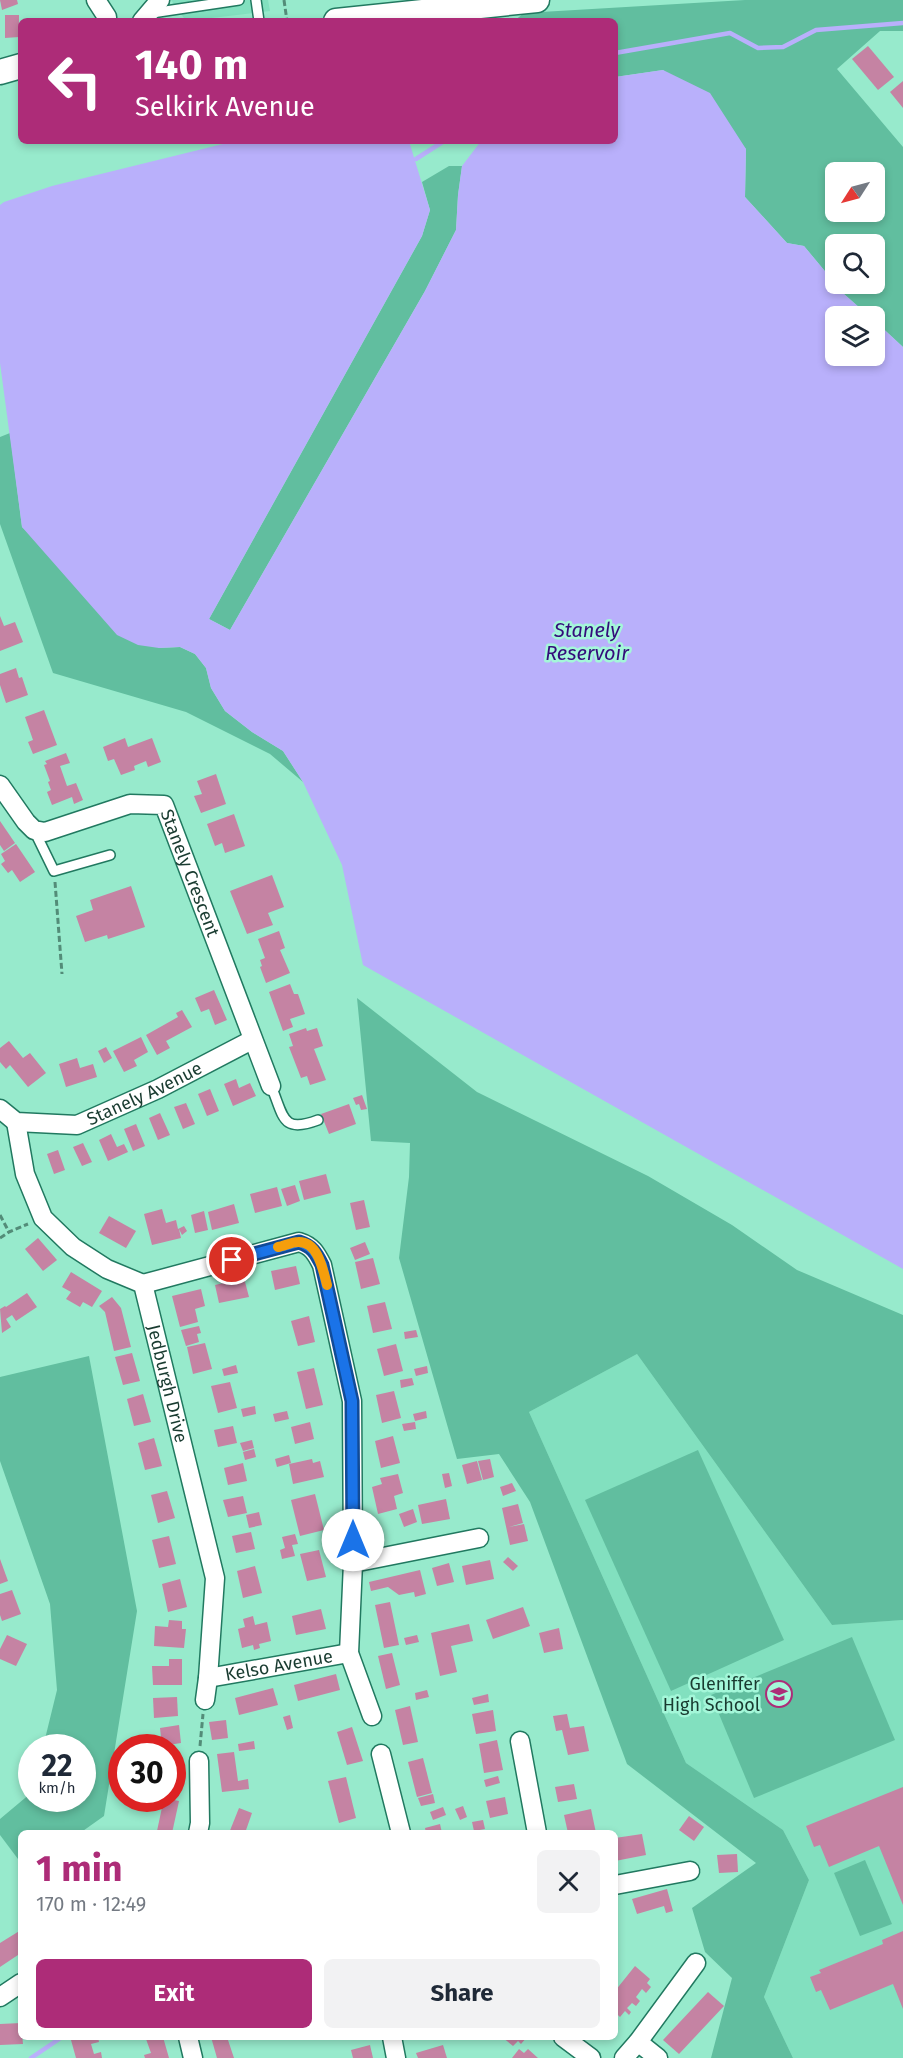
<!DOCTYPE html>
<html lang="en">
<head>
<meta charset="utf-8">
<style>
  :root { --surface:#fff; --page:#f2f2f3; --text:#1f2937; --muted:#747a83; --accent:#ad2c78 }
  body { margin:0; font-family:"Fira Sans",sans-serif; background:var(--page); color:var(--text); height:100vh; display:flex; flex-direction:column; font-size:22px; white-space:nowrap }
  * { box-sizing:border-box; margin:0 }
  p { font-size:20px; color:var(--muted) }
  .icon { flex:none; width:33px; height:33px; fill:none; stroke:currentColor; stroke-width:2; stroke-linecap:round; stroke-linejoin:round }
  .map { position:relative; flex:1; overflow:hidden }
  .panel { position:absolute; left:18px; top:1830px; width:600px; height:210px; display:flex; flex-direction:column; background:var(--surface); border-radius:9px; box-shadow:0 3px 9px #0003 }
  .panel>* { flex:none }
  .hud { position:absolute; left:18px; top:18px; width:600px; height:126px; border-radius:9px; box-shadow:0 3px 9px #0003; background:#ad2c78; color:#fff; overflow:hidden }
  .needle { width:39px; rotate:234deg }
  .buttons { position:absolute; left:825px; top:162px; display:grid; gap:12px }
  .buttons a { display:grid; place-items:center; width:60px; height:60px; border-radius:9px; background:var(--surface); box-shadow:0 3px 9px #0003; font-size:30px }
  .speed { position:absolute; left:18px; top:1734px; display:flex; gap:12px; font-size:30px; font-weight:700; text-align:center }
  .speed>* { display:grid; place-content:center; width:78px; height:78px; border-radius:50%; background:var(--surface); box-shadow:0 3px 9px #0003; line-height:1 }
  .speed small { font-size:15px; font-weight:400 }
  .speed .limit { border:9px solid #d22; background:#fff; color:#111 }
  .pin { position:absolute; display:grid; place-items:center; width:51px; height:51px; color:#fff; margin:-26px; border:3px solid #fff; border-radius:50%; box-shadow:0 2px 6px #0007 }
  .me { position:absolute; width:66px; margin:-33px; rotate:0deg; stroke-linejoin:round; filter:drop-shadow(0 0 4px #0008) }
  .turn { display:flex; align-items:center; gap:21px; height:126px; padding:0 18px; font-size:27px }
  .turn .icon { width:78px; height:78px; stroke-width:2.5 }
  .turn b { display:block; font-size:42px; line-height:51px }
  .round { display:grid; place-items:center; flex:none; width:63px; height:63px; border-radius:9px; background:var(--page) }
  .head { display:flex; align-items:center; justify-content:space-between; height:102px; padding:0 18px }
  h1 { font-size:36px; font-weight:700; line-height:45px; color:var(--accent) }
  .action { display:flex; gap:12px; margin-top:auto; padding:12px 18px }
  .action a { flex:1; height:69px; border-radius:9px; background:var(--accent); color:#fff; font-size:24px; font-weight:700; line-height:69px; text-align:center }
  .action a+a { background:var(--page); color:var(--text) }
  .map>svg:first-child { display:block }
  .built { fill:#82e0bf }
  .green { fill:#61be9f; fill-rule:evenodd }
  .water { fill:#b9b0fb }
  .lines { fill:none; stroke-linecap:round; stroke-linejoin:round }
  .stream { stroke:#b9b0fb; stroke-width:4.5 }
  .building { fill:#c583a3 }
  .service-casing { stroke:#217960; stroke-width:12 }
  .minor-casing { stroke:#217960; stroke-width:21 }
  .secondary-casing { stroke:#217960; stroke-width:27 }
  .path { stroke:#538c78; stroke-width:3; stroke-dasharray:6 3; stroke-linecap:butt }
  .service { stroke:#fff; stroke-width:9 }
  .minor { stroke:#fff; stroke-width:18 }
  .secondary { stroke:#fff; stroke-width:24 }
  .route-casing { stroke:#114b97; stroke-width:15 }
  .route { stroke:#1a73e8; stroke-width:10 }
  .slow { stroke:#f59e0b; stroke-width:10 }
  .labels { text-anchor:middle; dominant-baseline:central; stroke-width:5; stroke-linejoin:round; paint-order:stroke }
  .street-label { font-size:18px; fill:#193b30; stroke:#a4f7d9 }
  .poi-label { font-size:18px; fill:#193b30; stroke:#a4f7d9; text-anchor:end }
  .water-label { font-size:20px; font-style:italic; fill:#340c7a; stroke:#a4f7d9 }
</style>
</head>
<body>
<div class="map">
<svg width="903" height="2058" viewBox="0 0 903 2058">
  <rect width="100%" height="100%" fill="#97eacc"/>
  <!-- built -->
  <g class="built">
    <polygon points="171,0 268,0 270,11 186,21"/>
    <polygon points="637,1354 832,1625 903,1620 903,2058 793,2058 764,1997 809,1880 783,1830 686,1763 529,1412"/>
  </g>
  <!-- green -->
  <g class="green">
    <path d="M 745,0 L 903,0 L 903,31 L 880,31 L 837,69 L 903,147 L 903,347 L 875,321 L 874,316 L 869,316 L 844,294 L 804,246 L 787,243 L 745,197 L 746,149 L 663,70 L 615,77 L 615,21 L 514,21 L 524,13 ZM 836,172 L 874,172 L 874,212 L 836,212 ZM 836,244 L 874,244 L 874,284 L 836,284 Z"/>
    <polygon points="449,166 462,166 458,195 456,230 425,291 230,630 209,619 422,236 430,210 422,182"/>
    <polygon points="10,433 22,527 159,648 180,647 195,654 206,668 211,688 225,711 252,732 283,751 303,782 270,754 186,712 53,673 0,524 0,437"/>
    <polygon points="357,998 477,1092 648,1176 732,1225 797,1270 903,1315 903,1620 832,1625 637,1354 529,1412 686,1763 783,1830 809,1880 764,1997 793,2058 711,2058 732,1978 705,1952 692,1908 756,1863 627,1764 530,1502 499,1454 457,1459 399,1258 409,1177 410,1143 371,1141"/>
    <polygon points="89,1356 137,1611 104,1816 80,1833 21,1833 21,1863 0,1835 0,1819 31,1793 32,1798 82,1798 82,1748 43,1747 57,1690 50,1604 0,1461 0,1377"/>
    <polygon points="698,1450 784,1640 671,1691 585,1500"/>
    <polygon points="852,1637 895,1740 754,1798 711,1695"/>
    <polygon points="865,1860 892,1924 860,1936 834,1873"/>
  </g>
  <!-- water -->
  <polygon class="water" points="663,70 710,93 746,149 745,197 787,243 804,246 844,294 869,316 836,316 836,356 874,356 875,321 903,347 903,1269 363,965 342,865 303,782 283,751 252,732 225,711 211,688 206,668 195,654 180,647 159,648 138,645 117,635 22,527 0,363 0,205 4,202 52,186 235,141 409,141 430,210 422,236 209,619 230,630 425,291 456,230 458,195 462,166 481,141 615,141 615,77"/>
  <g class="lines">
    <!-- stream -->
    <g class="stream">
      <polyline points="615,53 730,33 758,48 783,47 816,30 903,23"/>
      <polyline points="416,159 444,141"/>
      <polyline points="31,2058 62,2037"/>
    </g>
  </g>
  <!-- building -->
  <g class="building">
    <polygon points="0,0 17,0 18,4 2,10"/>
    <polygon points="5,15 19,15 19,37 5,38"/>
    <polygon points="868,46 894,77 878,90 852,59"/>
    <polygon points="903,81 903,108 890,92"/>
    <polygon points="0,616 4,626 15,622 23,642 0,651"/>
    <polygon points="16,668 19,678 22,677 28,695 6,703 0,685 0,674"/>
    <polygon points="44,710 57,745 33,754 28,742 33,740 25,717"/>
    <polygon points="125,738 128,747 152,738 161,762 148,767 146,761 134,766 135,770 121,775 114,759 108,761 103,747"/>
    <polygon points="66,753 70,763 60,766 67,786 76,783 83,800 74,804 72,797 52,805 47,792 51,790 48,782 50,781 44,765 47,764 45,761"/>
    <polygon points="216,774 226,804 201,813 194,796 202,794 197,781"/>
    <polygon points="234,814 245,846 225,853 222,843 215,846 207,824"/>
    <polygon points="0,821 15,843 4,851 0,845"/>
    <polygon points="16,844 35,872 20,882 12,870 8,873 1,864 5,861 1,854"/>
    <polygon points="272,875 284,907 268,913 273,925 247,934 230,891"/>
    <polygon points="131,886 145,927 108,939 107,935 85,942 76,916 93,910 90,900"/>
    <polygon points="279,931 285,948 280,950 290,973 266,983 260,967 262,966 260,960 265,958 258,939"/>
    <polygon points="290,984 294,994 298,994 305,1014 290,1019 293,1027 283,1031 269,992"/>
    <polygon points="214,990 227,1020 215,1025 209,1009 201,1012 195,998"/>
    <polygon points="182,1010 192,1027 166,1041 170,1048 157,1055 146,1035 178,1017 176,1013"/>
    <polygon points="306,1028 307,1031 317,1028 323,1046 314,1049 326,1080 310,1085 307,1076 301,1078 289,1047 293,1046 289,1034"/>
    <polygon points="141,1037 148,1052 134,1060 137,1066 124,1072 113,1051"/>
    <polygon points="9,1041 23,1058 30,1053 46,1073 28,1087 10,1065 6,1069 0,1062 0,1048"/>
    <polygon points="106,1047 112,1058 104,1063 98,1051"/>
    <polygon points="77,1058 80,1068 93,1064 97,1077 66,1087 59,1064"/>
    <polygon points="236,1079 239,1088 250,1083 256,1096 233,1106 224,1084"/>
    <polygon points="210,1089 219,1111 207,1116 198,1094"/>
    <polygon points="362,1095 367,1109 361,1110 359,1104 356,1105 353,1098"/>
    <polygon points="186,1103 195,1124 183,1129 174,1107"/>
    <polygon points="349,1104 356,1124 329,1134 321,1114"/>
    <polygon points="160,1113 170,1135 158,1140 149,1118"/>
    <polygon points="136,1124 145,1146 133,1151 124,1129"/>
    <polygon points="111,1134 117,1147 124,1144 128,1152 108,1161 99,1140"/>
    <polygon points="83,1143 92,1162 82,1166 73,1147"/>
    <polygon points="58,1150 65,1170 54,1174 47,1154"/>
    <polygon points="326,1174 331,1193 304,1200 299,1181"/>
    <polygon points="295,1185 300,1201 287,1206 281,1189"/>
    <polygon points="277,1187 282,1206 255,1213 250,1194"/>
    <polygon points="364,1200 370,1227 356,1230 350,1203"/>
    <polygon points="234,1204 239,1223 212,1230 208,1212"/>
    <polygon points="162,1209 166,1223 176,1220 178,1229 184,1226 187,1231 182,1235 179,1229 181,1238 152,1245 144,1214"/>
    <polygon points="204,1211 208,1230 195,1233 191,1215"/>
    <polygon points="109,1216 136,1231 126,1248 99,1233"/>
    <polygon points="38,1238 57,1260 43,1271 25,1249"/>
    <polygon points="365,1242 370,1254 355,1260 350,1248"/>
    <polygon points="373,1258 380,1284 361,1289 355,1262"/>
    <polygon points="296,1266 300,1284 275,1290 271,1271"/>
    <polygon points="71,1272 102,1291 92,1307 83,1302 80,1307 66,1299 71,1292 62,1287"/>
    <polygon points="244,1278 249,1297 219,1303 215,1285"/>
    <polygon points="201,1289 205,1306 195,1309 198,1322 180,1327 172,1296"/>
    <polygon points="27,1293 37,1307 16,1321 12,1315 6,1319 11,1327 2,1333 0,1309 5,1306 6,1307"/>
    <polygon points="112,1297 121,1308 131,1347 114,1351 105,1312 99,1306"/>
    <polygon points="385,1302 392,1329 373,1333 367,1306"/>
    <polygon points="309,1316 315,1342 298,1346 291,1321"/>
    <polygon points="199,1326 201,1333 197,1334 199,1342 186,1346 181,1330"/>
    <polygon points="416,1330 418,1337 405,1339 404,1332"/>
    <polygon points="205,1343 212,1369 193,1374 187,1347"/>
    <polygon points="396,1344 403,1371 384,1376 377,1349"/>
    <polygon points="132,1353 140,1381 123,1385 115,1357"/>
    <polygon points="236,1365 238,1373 224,1376 222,1369"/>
    <polygon points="427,1366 428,1373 416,1376 414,1369"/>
    <polygon points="314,1368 323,1405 306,1409 297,1372"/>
    <polygon points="412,1378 414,1385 401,1388 400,1380"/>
    <polygon points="230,1382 237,1408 218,1413 211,1386"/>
    <polygon points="394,1391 401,1418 382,1423 376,1395"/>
    <polygon points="143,1394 151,1422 134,1426 127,1399"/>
    <polygon points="255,1406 256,1414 243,1417 241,1409"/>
    <polygon points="287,1411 289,1419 275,1422 273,1414"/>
    <polygon points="426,1411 427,1418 415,1421 413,1414"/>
    <polygon points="310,1422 314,1439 295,1444 291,1427"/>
    <polygon points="415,1422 416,1429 404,1431 402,1424"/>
    <polygon points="233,1426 237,1443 218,1447 214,1430"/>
    <polygon points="393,1436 400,1463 381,1468 375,1441"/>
    <polygon points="154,1438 162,1466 145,1470 138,1443"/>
    <polygon points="252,1440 254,1448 243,1451 240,1443"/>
    <polygon points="254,1449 256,1457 245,1460 243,1452"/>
    <polygon points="289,1455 291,1463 277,1467 275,1459"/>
    <polygon points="312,1459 313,1463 320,1461 324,1477 293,1484 289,1464"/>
    <polygon points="490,1459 494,1477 483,1480 478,1461"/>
    <polygon points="477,1461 482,1480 467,1484 462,1465"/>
    <polygon points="243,1463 247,1481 228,1485 224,1468"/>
    <polygon points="449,1473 452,1486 445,1488 442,1474"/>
    <polygon points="398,1474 403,1493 394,1496 397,1509 378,1514 372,1487 382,1484 380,1478"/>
    <polygon points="512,1483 516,1491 503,1496 500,1487"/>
    <polygon points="167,1491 175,1518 158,1523 151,1495"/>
    <polygon points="315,1494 324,1530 300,1536 291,1500"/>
    <polygon points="243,1496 247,1513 228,1517 223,1500"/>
    <polygon points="446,1499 450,1519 422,1524 418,1505"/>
    <polygon points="518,1504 523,1523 509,1527 524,1524 528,1541 510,1545 502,1508"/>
    <polygon points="413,1509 417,1522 404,1527 399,1514"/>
    <polygon points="259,1512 262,1525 249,1528 246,1515"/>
    <polygon points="251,1532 255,1549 236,1553 232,1536"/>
    <polygon points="295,1534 298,1544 292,1545 295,1556 282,1559 280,1550 285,1548 282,1537"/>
    <polygon points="169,1536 176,1564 159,1568 152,1540"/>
    <polygon points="319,1550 326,1577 307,1581 300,1554"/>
    <polygon points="508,1557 518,1566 513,1571 503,1562"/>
    <polygon points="0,1559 8,1581 0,1584"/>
    <polygon points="490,1560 494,1579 466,1585 462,1566"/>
    <polygon points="449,1563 454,1582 437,1586 432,1568"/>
    <polygon points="255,1566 262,1593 243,1598 237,1571"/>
    <polygon points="420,1570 426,1594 415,1597 414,1592 399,1595 388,1587 371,1591 369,1582"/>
    <polygon points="180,1579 187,1607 168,1612 162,1584"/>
    <polygon points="12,1590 21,1614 2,1621 0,1615 0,1594"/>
    <polygon points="390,1602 399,1645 384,1648 375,1605"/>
    <polygon points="523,1607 530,1626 493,1639 486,1620"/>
    <polygon points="321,1609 326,1629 296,1635 292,1616"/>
    <polygon points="253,1616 255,1625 267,1622 271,1641 259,1644 260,1648 254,1650 253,1645 242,1648 238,1629 245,1627 243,1619"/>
    <polygon points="169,1620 182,1621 182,1629 186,1629 184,1648 154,1646 155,1626 168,1627"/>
    <polygon points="469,1624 473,1641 451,1646 457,1672 440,1676 431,1633"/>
    <polygon points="559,1628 563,1649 544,1653 539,1633"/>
    <polygon points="7,1635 27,1644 16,1666 0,1659 0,1649"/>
    <polygon points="417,1635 419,1642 406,1645 404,1638"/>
    <polygon points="392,1653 400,1685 386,1689 378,1656"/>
    <polygon points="169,1659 182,1659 182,1685 153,1685 152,1666 169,1666"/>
    <polygon points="336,1674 340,1690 298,1701 294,1685"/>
    <polygon points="273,1688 278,1705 239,1715 235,1698"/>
    <polygon points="427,1690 429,1697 416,1700 415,1693"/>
    <polygon points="488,1694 489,1702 474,1705 472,1698"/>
    <polygon points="177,1697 178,1716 154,1718 153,1698"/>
    <polygon points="410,1706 418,1742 403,1745 395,1710"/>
    <polygon points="493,1710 496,1731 476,1734 472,1714"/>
    <polygon points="567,1714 570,1728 584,1726 589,1751 568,1755 562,1730 556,1731 553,1716"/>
    <polygon points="290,1715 293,1728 287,1730 283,1717"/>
    <polygon points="226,1720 228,1738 212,1740 209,1722"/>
    <polygon points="179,1725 181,1743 162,1746 160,1728"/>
    <polygon points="352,1727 363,1761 347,1765 337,1732"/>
    <polygon points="497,1740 503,1770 484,1773 479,1744"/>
    <polygon points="254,1741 255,1749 239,1751 238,1744"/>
    <polygon points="234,1752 238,1781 248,1779 249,1789 222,1792 217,1754"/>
    <polygon points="423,1758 432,1793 417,1797 408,1762"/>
    <polygon points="498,1776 500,1783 486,1787 484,1780"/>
    <polygon points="346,1777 356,1818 339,1823 328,1781"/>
    <polygon points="574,1784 577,1799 558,1802 555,1787"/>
    <polygon points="903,1787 903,1905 879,1846 829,1867 820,1845 814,1847 806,1826"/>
    <polygon points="433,1794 435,1803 421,1806 418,1798"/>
    <polygon points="505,1797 508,1814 490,1818 486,1801"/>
    <polygon points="164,1798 179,1801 172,1833 157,1831"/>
    <polygon points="463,1806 467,1817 460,1820 455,1809"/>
    <polygon points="443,1807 446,1815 433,1820 430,1812"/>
    <polygon points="239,1808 252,1813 245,1833 229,1833"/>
    <polygon points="591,1809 596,1833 568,1833 564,1815"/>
    <polygon points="689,1816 704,1827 694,1841 679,1830"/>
    <polygon points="483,1820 485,1829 474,1831 472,1822"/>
    <polygon points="440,1824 442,1833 426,1833 425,1828"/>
    <polygon points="642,1834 646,1855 615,1861 615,1838"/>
    <polygon points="737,1854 738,1872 719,1873 717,1855"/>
    <polygon points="667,1889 673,1911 666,1913 664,1906 637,1914 632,1899"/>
    <polygon points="21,1930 21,1953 0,1967 0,1943"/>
    <polygon points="903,1931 903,2009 893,1984 830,2010 821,1990 816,1992 810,1977 821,1973 819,1970 883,1944 882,1940"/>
    <polygon points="635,1966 650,1979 647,1983 651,1987 646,1993 642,1989 636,1997 640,2001 636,2006 632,2003 627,2008 631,2012 629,2015 625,2011 620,2017 615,2012 615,1991"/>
    <polygon points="708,1992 724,2006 679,2054 663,2040"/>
    <polygon points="21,2023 23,2044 0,2045 0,2024"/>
    <polygon points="81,2037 98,2037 99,2042 91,2044 94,2054 101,2052 102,2058 76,2058 71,2040"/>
    <polygon points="152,2037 163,2037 169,2058 145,2058 144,2055 151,2053 146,2039"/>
    <polygon points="211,2037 227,2037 234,2058 217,2058"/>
    <polygon points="502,2037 527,2037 521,2044 518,2041 513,2046"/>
    <polygon points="370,2045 373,2058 353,2058 351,2050"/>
    <polygon points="443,2045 447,2058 418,2058 416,2053"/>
    <polygon points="519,2049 524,2053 528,2049 538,2058 512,2058"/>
  </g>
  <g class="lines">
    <defs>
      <g id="service">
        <polyline points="256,0 259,21"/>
        <polyline points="152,13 239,0"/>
        <polyline points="34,830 54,871 110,855"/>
        <path d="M 271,1086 C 284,1116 281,1134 318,1120"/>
      </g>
      <g id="minor">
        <polyline points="96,0 107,17 107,21"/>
        <polyline points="142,21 160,0"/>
        <path id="s1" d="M 0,785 L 26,822 L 34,830 L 45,832 L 130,804 L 164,805 L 271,1086"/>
        <path id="s2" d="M 0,1109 L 16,1122 L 77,1125 L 158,1089 L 252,1040"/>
        <path id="s3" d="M 16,1122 L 25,1174 L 43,1218 L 73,1247 L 107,1269 L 143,1284 L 215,1578 L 208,1678 L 205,1700"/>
        <path d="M 143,1284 L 299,1242 C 312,1246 316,1253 322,1265 L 352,1401 L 353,1563 L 349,1653 L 372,1716"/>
        <polyline points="353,1563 479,1538"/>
        <path id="s4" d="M 208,1678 L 349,1653"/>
        <polyline points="520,1741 537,1833"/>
        <polyline points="381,1754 401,1833"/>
        <polyline points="198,1833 200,1823 199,1761"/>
        <polyline points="615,1885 690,1871"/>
        <polyline points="0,1997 21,1983"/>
        <polyline points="188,2037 193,2058"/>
        <polyline points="392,2037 396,2058"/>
        <polyline points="563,2037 591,2058"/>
        <polyline points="638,2042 658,2058"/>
        <polyline points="624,2058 638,2042 696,1963"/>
      </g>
      <g id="secondary">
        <polyline points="336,21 537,0"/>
        <polyline points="0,72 21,66"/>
      </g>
    </defs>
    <!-- service casing -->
    <use href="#service" class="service-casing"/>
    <!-- minor casing -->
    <use href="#minor" class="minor-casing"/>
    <!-- secondary casing -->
    <use href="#secondary" class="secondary-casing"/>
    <!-- path -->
    <g class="path">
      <polyline points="284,0 287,21"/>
      <polyline points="55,882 62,974"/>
      <polyline points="0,1215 9,1232"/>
      <polyline points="0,1238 9,1232 28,1224"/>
      <polyline points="200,1746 203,1714"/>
    </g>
    <!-- service -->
    <use href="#service" class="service"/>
    <!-- minor -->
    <use href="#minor" class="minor"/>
    <!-- secondary -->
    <use href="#secondary" class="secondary"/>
  </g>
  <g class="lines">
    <defs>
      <path id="route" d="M 232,1260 L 299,1242 C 312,1246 316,1253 322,1265 L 352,1401 L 353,1540"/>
    </defs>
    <!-- route casing -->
    <use href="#route" class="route-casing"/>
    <!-- route -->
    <use href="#route" class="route"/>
    <!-- slow -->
    <path class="slow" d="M 278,1247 C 284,1246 292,1242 298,1242 C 318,1241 323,1270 327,1285"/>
  </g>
  <!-- icons -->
  <defs>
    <symbol id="school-ring" viewBox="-11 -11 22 22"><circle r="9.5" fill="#a4f7d9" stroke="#ad2c78" stroke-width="1.5"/><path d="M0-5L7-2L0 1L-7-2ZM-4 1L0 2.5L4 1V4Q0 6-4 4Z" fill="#ad2c78"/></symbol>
  </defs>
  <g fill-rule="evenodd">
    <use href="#school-ring" x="764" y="1679" width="30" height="30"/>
  </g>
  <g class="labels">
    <!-- street labels -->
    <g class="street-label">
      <text stroke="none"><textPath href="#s1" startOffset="264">Stanely Crescent</textPath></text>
      <text stroke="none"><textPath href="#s2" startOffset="156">Stanely Avenue</textPath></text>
      <text stroke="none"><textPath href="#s3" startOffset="324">Jedburgh Drive</textPath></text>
      <text stroke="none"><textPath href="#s4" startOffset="72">Kelso Avenue</textPath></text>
    </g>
    <!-- poi labels -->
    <g class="poi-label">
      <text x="760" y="1684">Gleniffer<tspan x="760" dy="21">High School</tspan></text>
    </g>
    <!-- water labels -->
    <g class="water-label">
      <text x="587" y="630">Stanely<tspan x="587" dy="23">Reservoir</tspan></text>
    </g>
  </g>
</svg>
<div class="buttons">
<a><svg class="needle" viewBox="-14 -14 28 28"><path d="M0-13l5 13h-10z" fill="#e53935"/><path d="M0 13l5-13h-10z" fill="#747a83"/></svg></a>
<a><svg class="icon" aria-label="search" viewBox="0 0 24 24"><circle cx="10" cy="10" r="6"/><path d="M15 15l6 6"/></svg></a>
<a><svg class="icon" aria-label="layers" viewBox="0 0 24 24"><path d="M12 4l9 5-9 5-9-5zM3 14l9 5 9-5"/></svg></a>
</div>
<div class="speed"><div>22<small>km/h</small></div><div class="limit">30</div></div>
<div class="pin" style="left:232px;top:1260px;background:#d93025"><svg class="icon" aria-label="arrive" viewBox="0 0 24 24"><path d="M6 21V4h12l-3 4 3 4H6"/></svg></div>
<svg class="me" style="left:353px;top:1540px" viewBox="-20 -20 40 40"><circle r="19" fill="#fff"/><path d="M0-13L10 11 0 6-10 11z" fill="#1a73e8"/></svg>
<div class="hud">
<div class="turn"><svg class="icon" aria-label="left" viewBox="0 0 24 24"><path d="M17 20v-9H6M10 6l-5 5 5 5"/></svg><div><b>140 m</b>Selkirk Avenue</div></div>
</div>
<section class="panel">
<div class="head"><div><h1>1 min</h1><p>170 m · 12:49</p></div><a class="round"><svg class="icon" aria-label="close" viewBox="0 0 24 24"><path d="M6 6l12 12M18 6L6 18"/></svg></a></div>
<div class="action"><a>Exit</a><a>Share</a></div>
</section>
</div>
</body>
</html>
